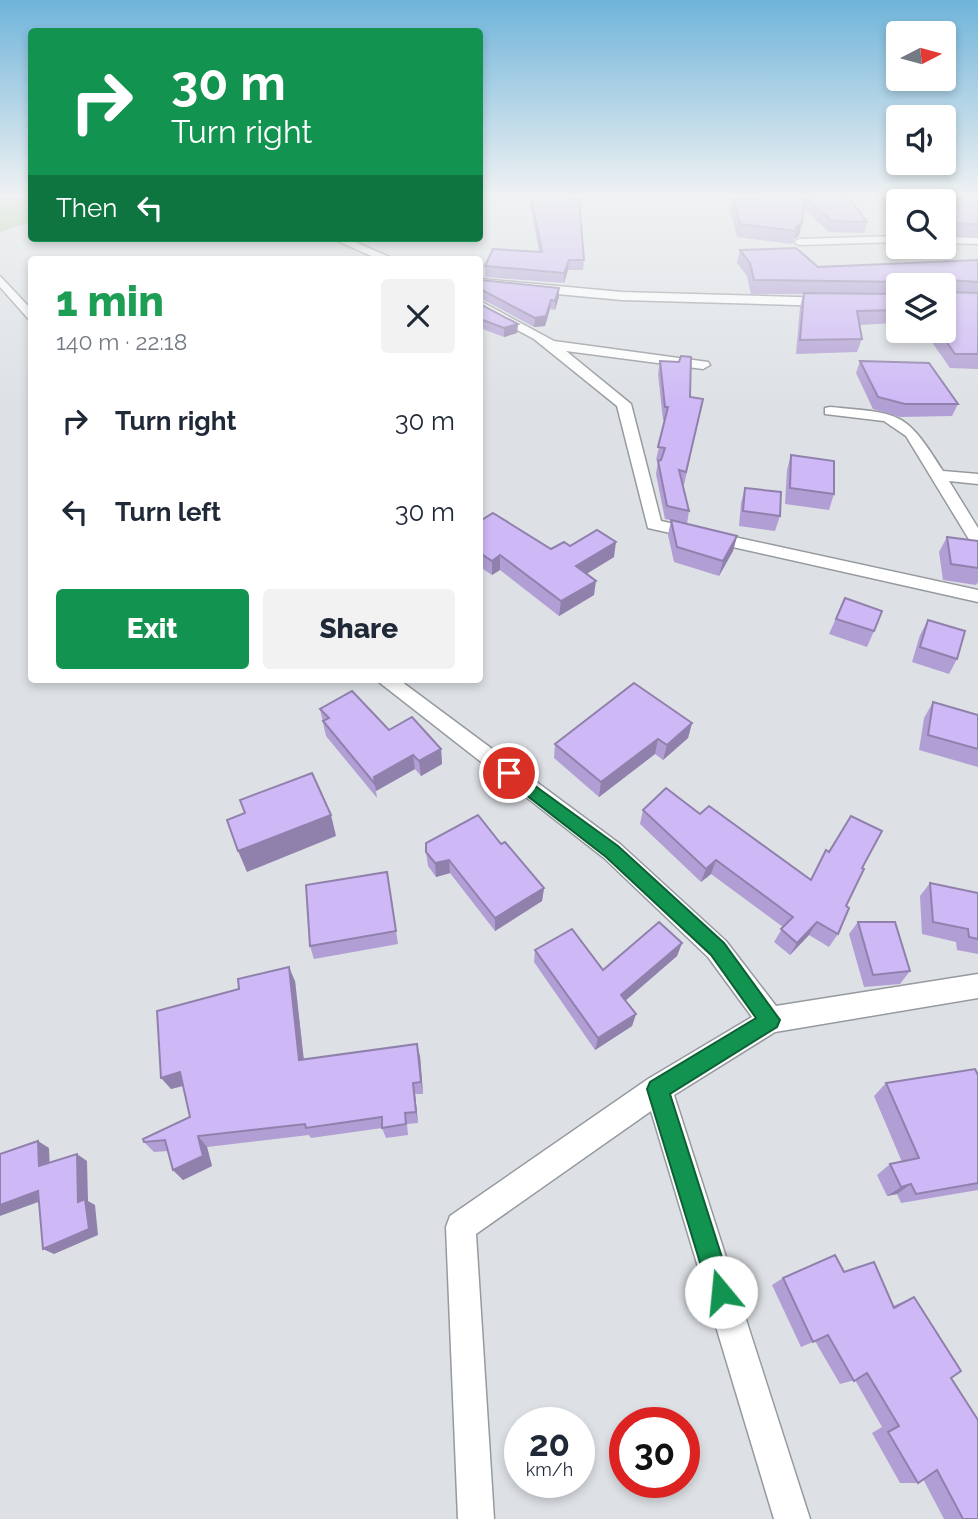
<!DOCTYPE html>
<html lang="en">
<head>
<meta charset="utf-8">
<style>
  :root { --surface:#fff; --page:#f2f2f3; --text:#1f2937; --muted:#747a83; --accent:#139350 }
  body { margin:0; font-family:Raleway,sans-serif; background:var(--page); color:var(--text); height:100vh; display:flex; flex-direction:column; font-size:26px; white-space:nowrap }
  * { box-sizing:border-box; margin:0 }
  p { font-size:23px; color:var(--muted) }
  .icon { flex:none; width:38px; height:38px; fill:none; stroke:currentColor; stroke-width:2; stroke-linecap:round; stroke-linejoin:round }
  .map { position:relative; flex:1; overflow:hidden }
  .side { position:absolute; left:28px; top:256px; width:455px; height:427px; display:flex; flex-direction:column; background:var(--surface); border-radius:7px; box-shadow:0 4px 10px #0003 }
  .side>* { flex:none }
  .banner { position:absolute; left:28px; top:28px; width:455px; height:214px; border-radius:7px; box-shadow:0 4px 10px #0003; background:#139350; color:#fff; overflow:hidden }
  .needle { width:46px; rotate:84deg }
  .controls { position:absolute; left:886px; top:21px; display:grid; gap:14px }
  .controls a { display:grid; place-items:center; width:70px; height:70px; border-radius:7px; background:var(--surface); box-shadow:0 4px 10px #0003; font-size:35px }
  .speed { position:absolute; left:504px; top:1407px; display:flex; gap:14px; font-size:35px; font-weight:700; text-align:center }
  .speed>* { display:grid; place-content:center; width:91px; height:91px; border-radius:50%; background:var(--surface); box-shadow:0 4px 10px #0003; line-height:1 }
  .speed small { font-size:18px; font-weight:400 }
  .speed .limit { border:10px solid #d22; background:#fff; color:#111 }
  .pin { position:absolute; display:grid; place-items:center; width:60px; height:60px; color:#fff; margin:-30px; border:4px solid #fff; border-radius:50%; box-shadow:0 2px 7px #0007 }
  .me { position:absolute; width:77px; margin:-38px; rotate:343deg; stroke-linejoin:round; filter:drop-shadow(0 0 5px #0008) }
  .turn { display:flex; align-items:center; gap:24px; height:147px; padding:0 28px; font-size:32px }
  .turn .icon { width:91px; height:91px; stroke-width:2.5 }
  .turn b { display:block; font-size:49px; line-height:60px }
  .then { display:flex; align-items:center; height:66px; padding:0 28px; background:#0003; gap:14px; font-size:26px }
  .round { display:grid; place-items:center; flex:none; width:74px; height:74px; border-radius:7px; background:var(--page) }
  .headline { display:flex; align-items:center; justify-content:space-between; height:119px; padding:0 28px }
  h1 { font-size:42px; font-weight:800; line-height:52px; color:#1e9e55 }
  .action { display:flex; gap:14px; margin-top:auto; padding:14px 28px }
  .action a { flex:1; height:80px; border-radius:7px; background:var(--accent); color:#fff; font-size:28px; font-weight:800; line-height:80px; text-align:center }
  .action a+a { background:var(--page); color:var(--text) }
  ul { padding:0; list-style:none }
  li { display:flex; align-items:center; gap:21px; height:91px; padding:0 28px }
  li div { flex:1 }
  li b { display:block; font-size:26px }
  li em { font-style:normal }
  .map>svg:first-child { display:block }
  .green { fill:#a5c58d }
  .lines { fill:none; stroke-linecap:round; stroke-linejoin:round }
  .minor-casing { stroke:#969a9e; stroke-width:3 }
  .minor { fill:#fff; fill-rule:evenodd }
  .wall { fill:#b19ed4 }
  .shaded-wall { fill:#9081ac }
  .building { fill:#ceb8f6; stroke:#9081ac; stroke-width:2 }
  .route { fill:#139350; stroke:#0c6034; stroke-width:2 }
</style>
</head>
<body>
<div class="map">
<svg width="978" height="1519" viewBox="0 0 978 1519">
  <rect width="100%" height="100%" fill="#dde1e5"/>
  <!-- green -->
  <polygon class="green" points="0,193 31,193 31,222 0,232"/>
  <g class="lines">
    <defs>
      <g id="minor">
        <polygon points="898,236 898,242 799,245 794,242 799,239"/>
        <polygon points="943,237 978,238 978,244 943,243"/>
        <polygon points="331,238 346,238 394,259 378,259"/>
        <polygon points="0,276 32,310 32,323 0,287"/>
        <polygon points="480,279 622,292 830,298 836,302 830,306 622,300 480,287"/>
        <polygon points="480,301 554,341 708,362 710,365 703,369 566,351 631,404 661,521 978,590 978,602 648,528 617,406 534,339 480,310"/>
        <path d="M 830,407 C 900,414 904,409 943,471 L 978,474 L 978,484 L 949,481 L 978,528 L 978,546 L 970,541 L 906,436 L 884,421 L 825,414 L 825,408 Z"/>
        <polygon points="375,679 398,679 620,844 726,941 776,1006 978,974 978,998 775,1032 674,1095 810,1519 774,1519 651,1111 476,1234 494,1519 458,1519 446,1227 450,1216 648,1079 752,1017 708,957 604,858"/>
      </g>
    </defs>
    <!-- minor casing -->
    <use href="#minor" class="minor-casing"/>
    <!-- minor -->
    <use href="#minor" class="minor"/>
  </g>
  <!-- wall -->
  <g class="wall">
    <polygon points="530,193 584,260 583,270 568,270 564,283 485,277 485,266 539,252 530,202"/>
    <polygon points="759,193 804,203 805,198 867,222 864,233 829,232 803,208 802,223 799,236 794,239 792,244 737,237 730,210 733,198 758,199"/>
    <polygon points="916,193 978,193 978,237 943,236 943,201 918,201"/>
    <polygon points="740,250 818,267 978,260 978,369 950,368 924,331 943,331 943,285 898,285 898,323 859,325 862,339 857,352 796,354 800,307 803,294 751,294 747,276 737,263"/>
    <polygon points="480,280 559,288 559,297 555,310 550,309 545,326 534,327 480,298"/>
    <polygon points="480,304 518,324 517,333 504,337 480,328"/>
    <polygon points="660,361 690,397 703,399 684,485 683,485 689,511 687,524 737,536 733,551 719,576 674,562 668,535 671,520 665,519 656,474 658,461 660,460 656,460 665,420 663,420 658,374"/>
    <polygon points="860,361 958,404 952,416 900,417 873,409 856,373"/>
    <polygon points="791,455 834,494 829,510 785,504 787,470"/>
    <polygon points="745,488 780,516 775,531 739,526 741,503"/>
    <polygon points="480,521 551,549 570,546 614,557 586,574 594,595 559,616 500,570 492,575 480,567"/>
    <polygon points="947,537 978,541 978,582 976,585 943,580 939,552"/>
    <polygon points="845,598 874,631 867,647 829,634"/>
    <polygon points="928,620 957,659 949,674 912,662 920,635"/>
    <polygon points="933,702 978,715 978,767 919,750 924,718"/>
    <polygon points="320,709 389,730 441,749 442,764 421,776 415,769 376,791 377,798 326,736"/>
    <polygon points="692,723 688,738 663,760 655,754 599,797 554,758 555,744"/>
    <polygon points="643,810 700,814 811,879 826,850 862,868 846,906 838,934 829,947 809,935 790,955 774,942 783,927 711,874 701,882 640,824"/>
    <polygon points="501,844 544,888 542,901 495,931 450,873 436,877 428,866 426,852"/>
    <polygon points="387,872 398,944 314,959 310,946"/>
    <polygon points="930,883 978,893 978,954 957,950 956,942 922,934 920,896"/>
    <polygon points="858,922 910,971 900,984 864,987 849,934"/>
    <polygon points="682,943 677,956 625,1001 636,1014 632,1026 595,1050 534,962 535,950 603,970"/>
    <polygon points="295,981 304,1060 420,1056 423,1094 415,1094 418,1123 407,1124 408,1135 386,1138 382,1128 311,1138 309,1135 207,1147 212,1166 183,1180 173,1170 168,1151 154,1152 144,1142 190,1117 183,1086 171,1089"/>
    <polygon points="978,1075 978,1190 901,1203 897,1194 887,1196 877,1175 890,1164 902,1162 874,1096 886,1083"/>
    <polygon points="844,1272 893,1306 914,1297 951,1378 978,1519 944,1519 923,1479 918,1483 900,1483 872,1433 882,1427 855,1380 840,1384 815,1341 801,1347 772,1285 783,1278"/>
  </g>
  <!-- shaded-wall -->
  <g class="shaded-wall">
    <polygon points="802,223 799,236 794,239 796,227"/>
    <polygon points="569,260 568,270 564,283 564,273"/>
    <polygon points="559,288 559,297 555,310 555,301"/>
    <polygon points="551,300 550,309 545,326 534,327 535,318"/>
    <polygon points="518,324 517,333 504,337 504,328"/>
    <polygon points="737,536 733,551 719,576 723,561"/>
    <polygon points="616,542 614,557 575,581 576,566"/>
    <polygon points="500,555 500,570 492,575 492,561"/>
    <polygon points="596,581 594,595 559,616 561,601"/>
    <polygon points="692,723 688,738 663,760 667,745"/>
    <polygon points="658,739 655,754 599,797 601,782"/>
    <polygon points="441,749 442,764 421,776 419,761"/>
    <polygon points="413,755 415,769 376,791 374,777"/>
    <polygon points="331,815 336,836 247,872 238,851"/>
    <polygon points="449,860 450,873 436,877 435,863"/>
    <polygon points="716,860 711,874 701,882 706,869"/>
    <polygon points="544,888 542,901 495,931 495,918"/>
    <polygon points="817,922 809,935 790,955 797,943"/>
    <polygon points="682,943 677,956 618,1007 621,995"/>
    <polygon points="289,967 295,981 305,1072 299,1060"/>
    <polygon points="636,1014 632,1026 595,1050 598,1038"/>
    <polygon points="417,1044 420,1056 423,1094 421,1082"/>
    <polygon points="180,1072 190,1084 171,1089 161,1078"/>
    <polygon points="413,1083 415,1094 418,1123 416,1112"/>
    <polygon points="198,1136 207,1147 212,1166 183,1180 173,1170"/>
    <polygon points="38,1141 49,1148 50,1172 39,1166"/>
    <polygon points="77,1154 87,1161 88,1201 95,1205 98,1235 54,1254 43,1249 78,1202"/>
    <polygon points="911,1184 897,1194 887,1196 901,1187"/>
    <polygon points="38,1191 49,1198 0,1216 0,1205"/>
  </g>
  <!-- building -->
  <g class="building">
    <polygon points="530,193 579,199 584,260 569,260 564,273 485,266 493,249 542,252"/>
    <polygon points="760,193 805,193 802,223 796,227 796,231 740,224 733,198 759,199"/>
    <polygon points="923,193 978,193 978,224 943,223 943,201 925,201"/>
    <polygon points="848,197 867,222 832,221 805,198"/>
    <polygon points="796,248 818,267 978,260 978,282 948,280 946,292 978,293 978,354 955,354 939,331 943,331 943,285 904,285 905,282 754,280 750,263 740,250"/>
    <polygon points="480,280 559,288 555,301 551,300 546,316 535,318 480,289"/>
    <polygon points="804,293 898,294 898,310 857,311 862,339 800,340"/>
    <polygon points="480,304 518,324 504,328 480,319"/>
    <polygon points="681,356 691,357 690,397 703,399 686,472 679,470 689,511 667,506 658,461 661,460 665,448 658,447 668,407 665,407 660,361 679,362"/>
    <polygon points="860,361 929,363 958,404 905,404 878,397"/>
    <polygon points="791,455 834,461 834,494 790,488"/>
    <polygon points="745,488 781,492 780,516 743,511"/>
    <polygon points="493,513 551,549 564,542 570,546 597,530 616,542 576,566 596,581 561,601 500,555 492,561 480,553 480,521"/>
    <polygon points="671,520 737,536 723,561 677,547"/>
    <polygon points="947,537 978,541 978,568 951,564"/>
    <polygon points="845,598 882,611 874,631 836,619"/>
    <polygon points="928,620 965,631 957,659 920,647"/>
    <polygon points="634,683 692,723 667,745 658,739 601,782 555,744"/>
    <polygon points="352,691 389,730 412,717 441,749 419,761 413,755 374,777 375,784 323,721 329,718 320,709"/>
    <polygon points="933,702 978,715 978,749 928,735"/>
    <polygon points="312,773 331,815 238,851 227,820 245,813 240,800"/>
    <polygon points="666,788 700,814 709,806 811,880 826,850 829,852 851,816 882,831 862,868 864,869 846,906 849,908 838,934 817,922 797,943 781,929 793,917 716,860 706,869 643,810"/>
    <polygon points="478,815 501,844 505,842 544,888 495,918 449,860 435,863 426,852 426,843"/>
    <polygon points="387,872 396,931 310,946 306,885"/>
    <polygon points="930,883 978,893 978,939 969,937 968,929 933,922"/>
    <polygon points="659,922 682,943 621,995 636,1014 598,1038 535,950 572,929 603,970"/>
    <polygon points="858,922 895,922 910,971 873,975"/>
    <polygon points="289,967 299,1060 417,1044 421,1082 413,1083 416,1112 405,1113 406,1124 382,1128 382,1117 306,1128 305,1124 198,1136 203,1156 173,1170 165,1140 144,1142 143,1139 190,1117 180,1072 161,1078 157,1011 239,989 238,979"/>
    <polygon points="975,1069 978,1075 978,1183 916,1194 911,1184 901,1187 890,1164 919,1158 886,1083"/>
    <polygon points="38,1141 39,1166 77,1154 78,1202 85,1199 89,1229 43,1249 38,1191 0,1205 0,1154"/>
    <polygon points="835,1255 844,1272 874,1262 894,1308 914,1297 961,1371 951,1378 978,1420 978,1519 963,1519 937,1470 918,1483 888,1432 899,1426 867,1373 854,1381 828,1335 813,1342 783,1278"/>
  </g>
  <!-- sky -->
  <linearGradient id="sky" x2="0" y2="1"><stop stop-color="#6fb4da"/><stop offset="0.48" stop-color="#f0f2f3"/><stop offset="1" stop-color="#f0f2f3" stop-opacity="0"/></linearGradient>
  <rect width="978" height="406" fill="url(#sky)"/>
  <!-- route -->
  <polygon class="route" points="509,767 618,846 724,943 780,1020 777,1027 670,1094 733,1292 729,1300 721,1303 713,1300 709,1292 647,1089 650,1082 756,1018 711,955 606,857 503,777 501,773"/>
</svg>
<div class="controls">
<a><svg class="needle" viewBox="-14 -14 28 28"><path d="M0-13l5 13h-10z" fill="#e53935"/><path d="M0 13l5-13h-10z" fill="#747a83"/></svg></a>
<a><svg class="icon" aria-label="sound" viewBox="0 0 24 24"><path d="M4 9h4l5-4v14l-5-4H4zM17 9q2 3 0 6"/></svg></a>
<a><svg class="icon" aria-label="search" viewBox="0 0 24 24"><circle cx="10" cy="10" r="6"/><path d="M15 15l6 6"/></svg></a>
<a><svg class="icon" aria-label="layers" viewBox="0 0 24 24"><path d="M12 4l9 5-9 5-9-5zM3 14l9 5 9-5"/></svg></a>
</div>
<div class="speed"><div>20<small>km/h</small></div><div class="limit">30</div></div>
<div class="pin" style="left:509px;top:773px;background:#d93025"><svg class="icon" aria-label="arrive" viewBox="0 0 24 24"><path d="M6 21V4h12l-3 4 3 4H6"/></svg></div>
<svg class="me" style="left:721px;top:1292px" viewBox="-20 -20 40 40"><circle r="19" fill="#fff"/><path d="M0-13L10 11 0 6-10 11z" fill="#139350"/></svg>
<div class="banner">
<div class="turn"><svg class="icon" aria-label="right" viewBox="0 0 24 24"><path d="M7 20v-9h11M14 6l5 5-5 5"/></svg><div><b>30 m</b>Turn right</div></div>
<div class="then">Then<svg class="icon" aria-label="left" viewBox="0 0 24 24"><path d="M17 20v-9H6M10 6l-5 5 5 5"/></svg></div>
</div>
<section class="side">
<div class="headline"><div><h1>1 min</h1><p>140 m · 22:18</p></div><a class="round"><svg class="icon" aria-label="close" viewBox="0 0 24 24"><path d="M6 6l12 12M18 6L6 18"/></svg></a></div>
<ul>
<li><svg class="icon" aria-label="right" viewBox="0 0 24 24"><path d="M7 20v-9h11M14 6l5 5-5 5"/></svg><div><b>Turn right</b></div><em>30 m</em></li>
<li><svg class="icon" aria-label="left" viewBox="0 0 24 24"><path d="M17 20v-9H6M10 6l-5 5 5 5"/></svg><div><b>Turn left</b></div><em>30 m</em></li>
</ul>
<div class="action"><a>Exit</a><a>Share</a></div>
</section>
</div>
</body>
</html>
